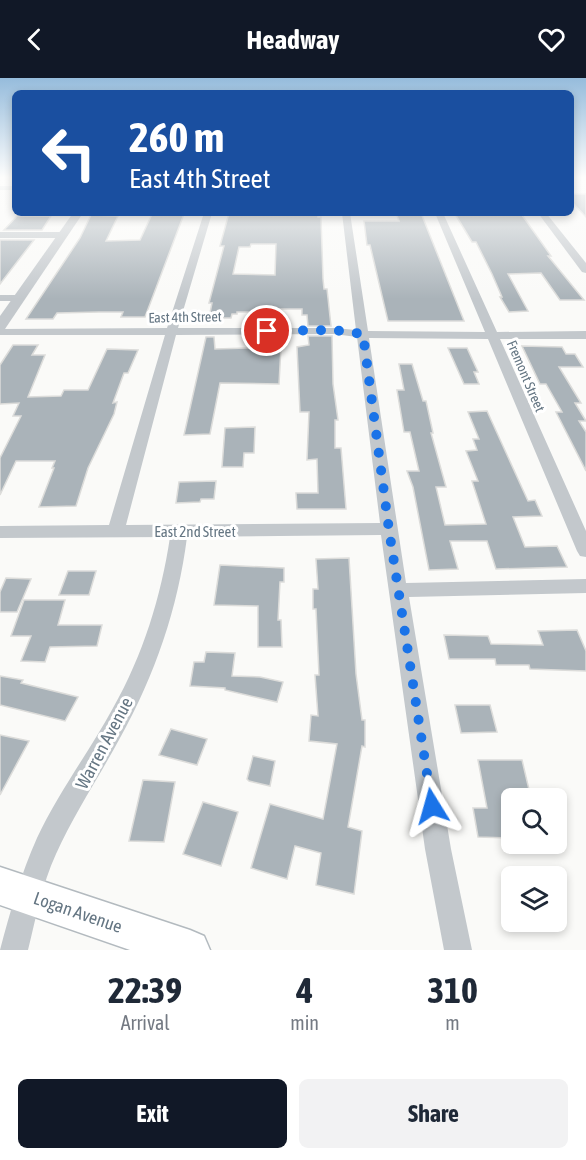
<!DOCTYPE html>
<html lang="en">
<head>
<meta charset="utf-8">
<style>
  :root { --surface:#fff; --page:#f2f2f3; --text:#1f2937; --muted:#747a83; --accent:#111827 }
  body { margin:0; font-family:"Asap Condensed",sans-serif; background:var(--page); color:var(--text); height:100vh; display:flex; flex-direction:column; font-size:22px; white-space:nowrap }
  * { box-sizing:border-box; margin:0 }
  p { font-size:20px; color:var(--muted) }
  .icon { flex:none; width:33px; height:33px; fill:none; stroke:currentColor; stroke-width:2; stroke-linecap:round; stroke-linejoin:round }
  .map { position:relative; height:872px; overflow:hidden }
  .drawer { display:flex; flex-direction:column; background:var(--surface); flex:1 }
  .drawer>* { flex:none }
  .guide { position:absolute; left:12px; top:12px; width:562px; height:126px; border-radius:9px; box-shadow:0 3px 9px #0003; background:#1a4fa0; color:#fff; overflow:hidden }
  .controls { position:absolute; left:501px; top:710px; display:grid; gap:12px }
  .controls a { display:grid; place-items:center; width:66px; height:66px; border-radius:9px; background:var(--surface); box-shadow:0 3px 9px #0003; font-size:30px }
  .pin { position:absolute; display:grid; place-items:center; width:51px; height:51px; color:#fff; margin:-26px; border:3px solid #fff; border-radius:50%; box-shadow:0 2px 6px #0007 }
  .me { position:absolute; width:66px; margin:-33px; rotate:352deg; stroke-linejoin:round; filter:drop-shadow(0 0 4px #0008) }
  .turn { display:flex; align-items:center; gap:21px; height:126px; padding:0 18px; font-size:27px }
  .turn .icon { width:78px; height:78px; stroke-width:2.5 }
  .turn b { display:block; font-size:42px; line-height:51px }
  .eta { display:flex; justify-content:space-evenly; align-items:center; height:102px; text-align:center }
  .eta b { font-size:36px; font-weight:700; line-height:42px }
  .button { display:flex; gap:12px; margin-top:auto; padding:12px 18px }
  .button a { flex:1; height:69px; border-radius:9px; background:var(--accent); color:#fff; font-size:24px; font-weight:700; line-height:69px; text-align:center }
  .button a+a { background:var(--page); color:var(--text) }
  header { display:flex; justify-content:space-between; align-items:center; height:78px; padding:0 18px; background:var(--accent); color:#fff; font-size:27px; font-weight:700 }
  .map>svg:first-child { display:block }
  .building { fill:#aab3b9; stroke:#dcdcda; stroke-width:1.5; fill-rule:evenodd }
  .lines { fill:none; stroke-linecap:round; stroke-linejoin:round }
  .secondary-casing { stroke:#b3babf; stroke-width:3 }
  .minor { fill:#c3c8cc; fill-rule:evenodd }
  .tertiary { fill:#c3c8cc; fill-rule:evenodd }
  .secondary { fill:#fff; fill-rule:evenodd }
  .route { stroke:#1a73e8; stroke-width:10; stroke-dasharray:0 18 }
  .labels { text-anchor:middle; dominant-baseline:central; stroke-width:6; stroke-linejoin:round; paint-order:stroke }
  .far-street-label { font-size:14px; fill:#657683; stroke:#fff }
  .street-label { font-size:15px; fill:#657683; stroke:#fff }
  .near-street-label { font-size:18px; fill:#657683; stroke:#fff }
</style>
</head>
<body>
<header><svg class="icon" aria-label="back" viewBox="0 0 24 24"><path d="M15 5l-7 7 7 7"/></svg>Headway<svg class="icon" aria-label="heart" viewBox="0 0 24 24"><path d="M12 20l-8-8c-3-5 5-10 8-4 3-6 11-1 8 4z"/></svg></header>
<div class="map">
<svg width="586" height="872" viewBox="0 0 586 872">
  <rect width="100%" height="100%" fill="#fafaf8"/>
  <!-- building -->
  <g class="building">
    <polygon points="572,116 586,116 586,139 572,124"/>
    <path d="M 229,135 L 318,135 L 318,139 L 321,139 L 323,201 L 324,211 L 327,211 L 331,248 L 308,248 L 307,237 L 302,237 L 302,231 L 263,231 L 263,234 L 237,234 L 237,236 L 232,236 L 231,240 L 209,240 L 212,225 L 209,225 L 224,168 L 220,168 ZM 251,166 L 276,166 L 275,197 L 233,196 L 239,169 L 250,169 Z"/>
    <polygon points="396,135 421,135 464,243 388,243 370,167 367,167 364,143 399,143"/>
    <polygon points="152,136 184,136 145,239 121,239 123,234 99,234 57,235 53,241 26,241 80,160 91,137 118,138 106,163 140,162"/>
    <polygon points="455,136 522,137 551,178 548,178 584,222 560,222 541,195 508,196 528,233 509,234 500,219 502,219 492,196 476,164 472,164"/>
    <polygon points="17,138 51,138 42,152 4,152"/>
    <polygon points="0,162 34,162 0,206"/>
    <polygon points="308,258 332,258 333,306 338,342 335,342 335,370 341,370 346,431 297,431 296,415 318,415 317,381 307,382 309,334 300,334 297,269 309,267"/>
    <polygon points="206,259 214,259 215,271 281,269 279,306 220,305 210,356 184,357"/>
    <polygon points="13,267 38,267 32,277 45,277 28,319 61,318 64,312 88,312 107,271 138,272 128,295 124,295 113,325 117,324 114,336 88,390 76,428 39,429 54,390 52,390 55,383 16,383 0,417 0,380 21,338 13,338 19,325 0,326 0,287"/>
    <polygon points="522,268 562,269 566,276 575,276 583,289 559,289 581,325 575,325 586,343 579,343 586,354 586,393 556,334 562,334 546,306 540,306"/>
    <polygon points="448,270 467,270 478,294 474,294 479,306 464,306"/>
    <polygon points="399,286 412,286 423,323 426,323 433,355 431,355 446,409 436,409 445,447 486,446 472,403 478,403 466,373 477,372 473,361 479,361 468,334 487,333 528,423 535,422 542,438 513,439 525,469 557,468 567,489 496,491 487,463 450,463 458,491 429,492 413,409 407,393 419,393 410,354 404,354 397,312 404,312"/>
    <polygon points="255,349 254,375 244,375 243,389 222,389 225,350"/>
    <polygon points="216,403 214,421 201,421 200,424 176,425 179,404"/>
    <polygon points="349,480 356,596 362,642 365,642 365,669 362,668 348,749 362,753 354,816 316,807 321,775 295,768 287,801 251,790 270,726 323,741 337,666 309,663 311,637 318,638 315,597 319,597 316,531 313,531 313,511 318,511 316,481"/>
    <polygon points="220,487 284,490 284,504 280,504 278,542 281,542 282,569 258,569 258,528 214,527"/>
    <polygon points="68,493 96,493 89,517 59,517"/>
    <polygon points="6,500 31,501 17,534 0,534 0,514"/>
    <polygon points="24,522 65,522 58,547 102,547 97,568 50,569 45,584 21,583 31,558 11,558"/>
    <polygon points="577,552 586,573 586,593 530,591 529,587 496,587 495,581 449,581 444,557 488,558 491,566 543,567 538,553"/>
    <polygon points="206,574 235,575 232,598 260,599 283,604 277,624 225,612 225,610 190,608 194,584 204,584"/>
    <polygon points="0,598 23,602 21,605 78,619 65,643 0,627"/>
    <polygon points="455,627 490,627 497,654 461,655"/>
    <polygon points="171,651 207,661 197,687 159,677"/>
    <polygon points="0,657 29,663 0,717"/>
    <polygon points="253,678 275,683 270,708 249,703 247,701"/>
    <polygon points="478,682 522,682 531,720 512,720 512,760 478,759 473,730 487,730"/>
    <polygon points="143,702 175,704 164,764 129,763"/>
    <polygon points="203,724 238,734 221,788 183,776"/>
  </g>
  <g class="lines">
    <defs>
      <polygon id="secondary" points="0,789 190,852 204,858 210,872 130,872 0,827"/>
    </defs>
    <!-- secondary casing -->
    <use href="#secondary" class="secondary-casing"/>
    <!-- minor -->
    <g class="minor">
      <rect x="0" y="108" width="15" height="4"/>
      <path d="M 204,135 L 212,135 L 178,250 L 334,250 L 356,252 L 342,135 L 350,135 L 368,253 L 485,254 L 435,135 L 443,135 L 497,254 L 586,253 L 586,261 L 500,261 L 586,453 L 586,479 L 580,478 L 577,473 L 488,261 L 369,260 L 406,505 L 586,501 L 586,515 L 409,519 L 451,771 L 472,872 L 444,872 L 425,771 L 381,457 L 187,459 C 178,530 155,597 120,660 C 99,699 74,736 56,776 C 42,806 36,840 28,872 L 0,872 C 10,834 21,796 37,760 C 58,715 89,674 113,630 C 143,577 161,519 170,459 L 0,460 L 0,448 L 109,447 L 165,257 L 0,257 L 0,251 L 167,250 ZM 334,256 L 357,259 L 380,445 L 126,447 L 176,257 Z"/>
      <polygon points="538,135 546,135 586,185 586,195 582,194"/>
      <polygon points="0,154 63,154 68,157 63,160 0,160"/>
      <polygon points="0,217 18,217 23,220 18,223 0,223"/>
    </g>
    <!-- tertiary -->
    <polygon class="tertiary" points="73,135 83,135 5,251 0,252 0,238"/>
    <!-- secondary -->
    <use href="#secondary" class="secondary"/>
  </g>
  <!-- sky -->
  <linearGradient id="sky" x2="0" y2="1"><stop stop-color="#96bcdc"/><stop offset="0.45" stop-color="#fdfdfc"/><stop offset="1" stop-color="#fdfdfc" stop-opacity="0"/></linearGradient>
  <rect width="586" height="221" fill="url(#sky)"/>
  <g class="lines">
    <!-- route -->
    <polyline class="route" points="267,253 334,252 363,256 389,452 432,728"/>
  </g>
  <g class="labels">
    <!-- far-street labels -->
    <g class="far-street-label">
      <text transform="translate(185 239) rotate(-1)">East 4th Street</text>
      <text transform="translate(526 298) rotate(67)">Fremont Street</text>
    </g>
    <!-- street labels -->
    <g class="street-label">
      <text x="195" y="453">East 2nd Street</text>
    </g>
    <!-- near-street labels -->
    <g class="near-street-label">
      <text transform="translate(104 665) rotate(-62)">Warren Avenue</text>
      <text transform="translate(78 834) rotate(19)">Logan Avenue</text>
    </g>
  </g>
</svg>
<div class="controls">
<a><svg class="icon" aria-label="search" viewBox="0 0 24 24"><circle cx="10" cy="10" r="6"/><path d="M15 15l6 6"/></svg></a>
<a><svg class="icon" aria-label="layers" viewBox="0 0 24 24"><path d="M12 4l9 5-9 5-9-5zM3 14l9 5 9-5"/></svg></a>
</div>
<div class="pin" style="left:267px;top:253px;background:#d93025"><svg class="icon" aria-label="arrive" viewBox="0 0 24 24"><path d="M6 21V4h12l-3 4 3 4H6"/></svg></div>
<svg class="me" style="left:432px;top:728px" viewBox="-20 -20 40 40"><path d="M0-17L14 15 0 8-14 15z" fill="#1a73e8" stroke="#fff" stroke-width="4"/></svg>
<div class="guide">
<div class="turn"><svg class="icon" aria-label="left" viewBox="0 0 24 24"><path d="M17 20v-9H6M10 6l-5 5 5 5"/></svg><div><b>260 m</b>East 4th Street</div></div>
</div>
</div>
<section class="drawer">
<div class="eta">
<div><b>22:39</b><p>Arrival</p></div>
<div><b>4</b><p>min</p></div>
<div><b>310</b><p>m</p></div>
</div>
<div class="button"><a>Exit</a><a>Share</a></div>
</section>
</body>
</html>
